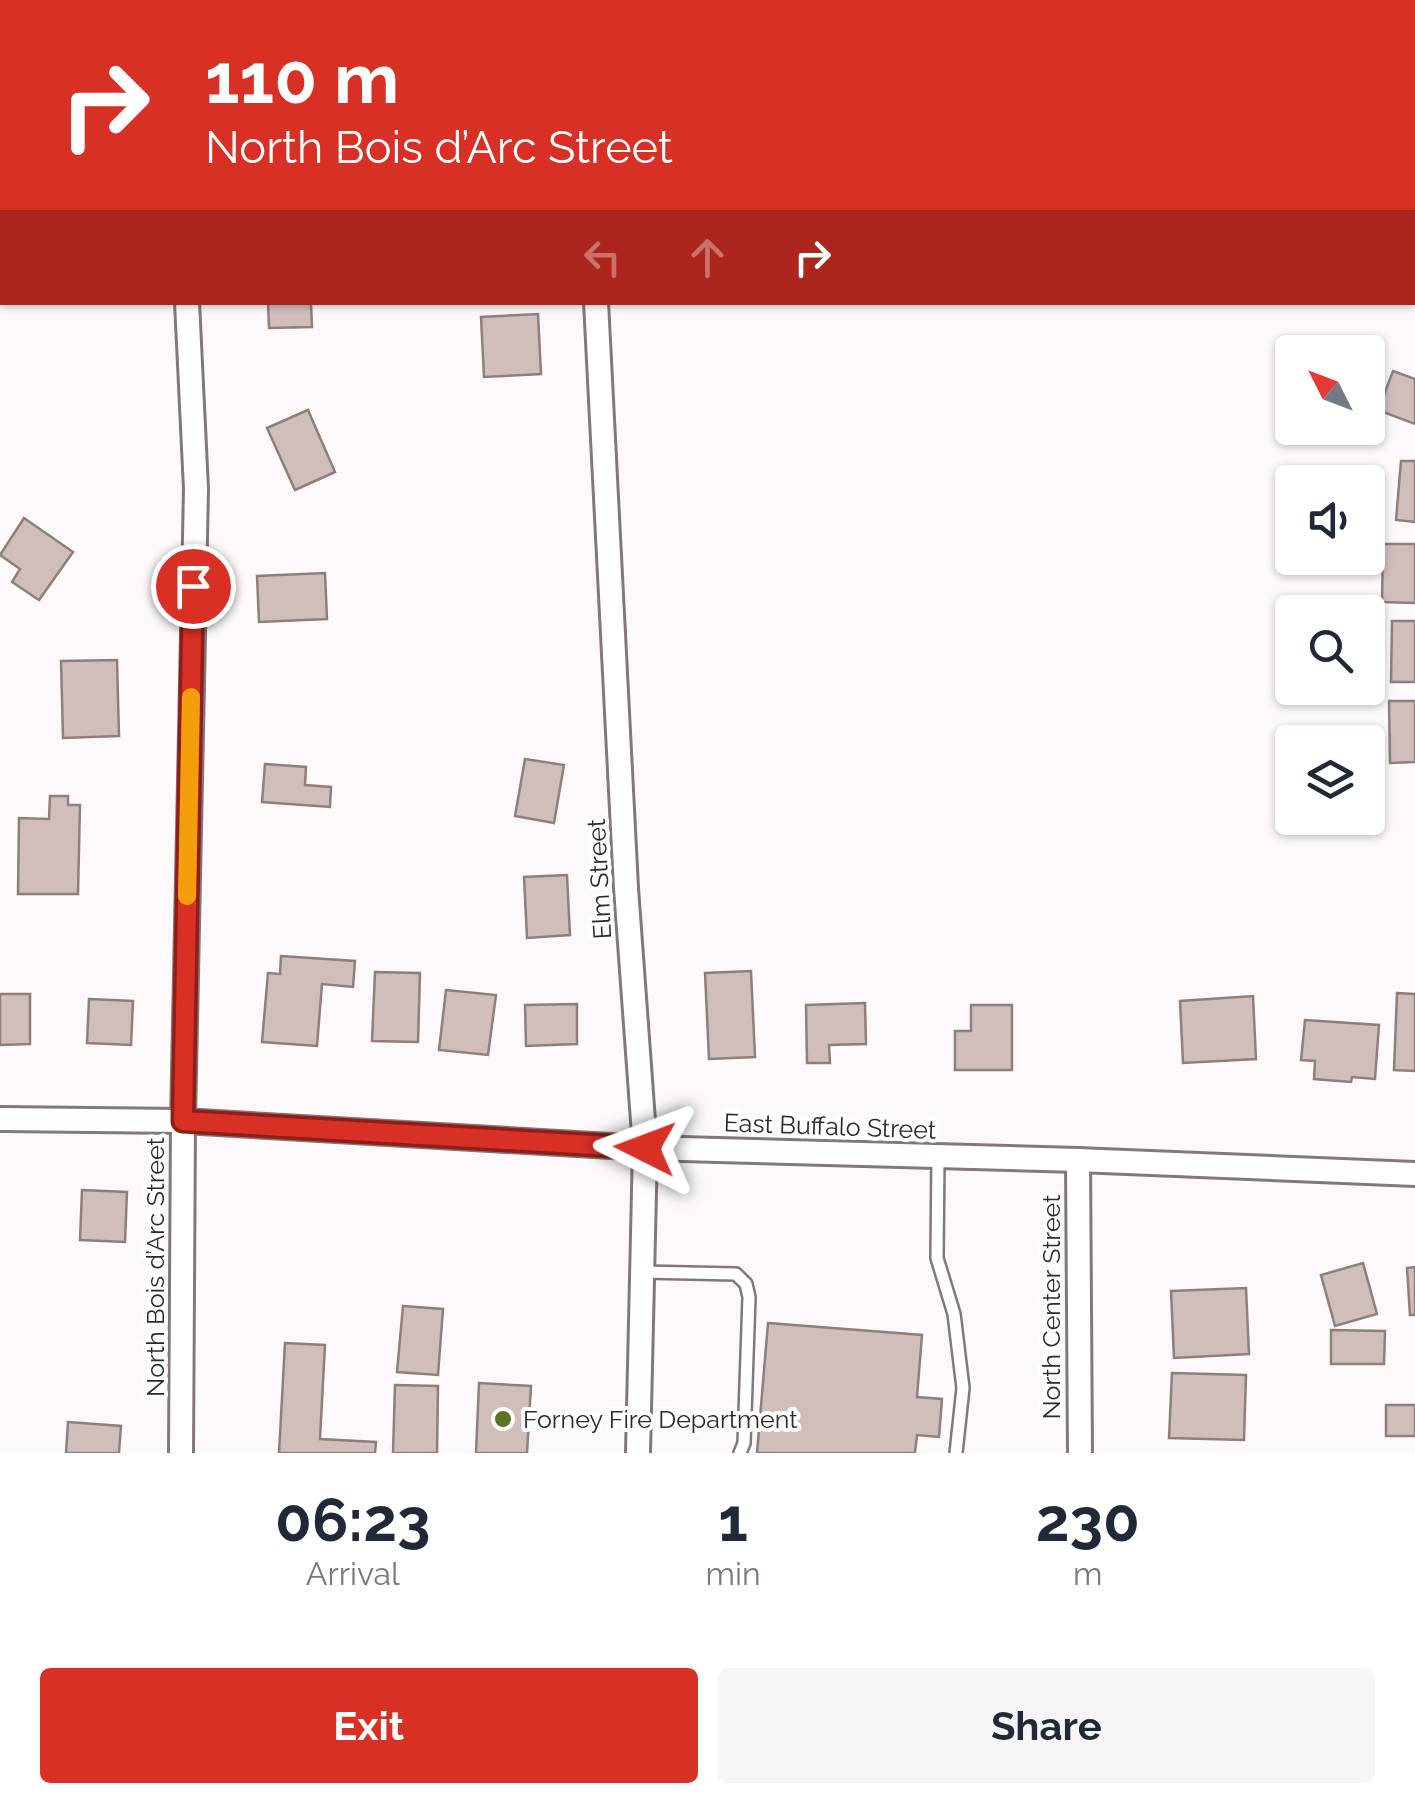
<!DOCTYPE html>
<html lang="en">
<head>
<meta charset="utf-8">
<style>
  :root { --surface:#fff; --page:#f6f6f7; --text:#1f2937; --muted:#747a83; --accent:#d93025 }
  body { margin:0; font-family:Raleway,sans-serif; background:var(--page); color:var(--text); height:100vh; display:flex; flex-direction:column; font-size:38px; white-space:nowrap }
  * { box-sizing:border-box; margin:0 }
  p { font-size:32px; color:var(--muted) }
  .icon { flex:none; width:55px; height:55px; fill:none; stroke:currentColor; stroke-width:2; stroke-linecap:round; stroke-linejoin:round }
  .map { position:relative; height:1453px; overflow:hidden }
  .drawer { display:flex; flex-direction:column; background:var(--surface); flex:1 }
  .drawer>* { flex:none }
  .banner { position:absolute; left:0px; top:0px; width:1415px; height:305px; box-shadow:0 2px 8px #0004; background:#d93025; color:#fff; overflow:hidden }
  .needle { width:65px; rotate:312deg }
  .fabs { position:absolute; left:1275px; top:335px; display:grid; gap:20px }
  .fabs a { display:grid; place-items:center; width:110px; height:110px; border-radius:10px; background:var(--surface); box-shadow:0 2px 8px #0004; font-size:50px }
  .pin { position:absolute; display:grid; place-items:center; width:85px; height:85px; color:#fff; margin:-42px; border:5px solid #fff; border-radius:50%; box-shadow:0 2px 10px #0007 }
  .me { position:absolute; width:110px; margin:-55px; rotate:273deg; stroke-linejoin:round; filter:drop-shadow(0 0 8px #0008) }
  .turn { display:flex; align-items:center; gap:35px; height:210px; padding:0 40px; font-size:45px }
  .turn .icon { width:130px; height:130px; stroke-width:2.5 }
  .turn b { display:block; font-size:70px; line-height:85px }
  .lanes { display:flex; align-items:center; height:95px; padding:0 40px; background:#0003; justify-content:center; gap:50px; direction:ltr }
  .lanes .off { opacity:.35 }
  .eta { display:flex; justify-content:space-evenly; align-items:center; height:170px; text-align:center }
  .eta b { font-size:60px; font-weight:700; line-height:70px }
  .action { display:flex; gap:20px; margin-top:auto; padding:20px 40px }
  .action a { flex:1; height:115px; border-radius:10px; background:var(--accent); color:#fff; font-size:40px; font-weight:700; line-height:115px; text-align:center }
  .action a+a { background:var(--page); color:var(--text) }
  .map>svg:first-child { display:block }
  .building { fill:#cfbebc; stroke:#8e7f7c; stroke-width:2.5 }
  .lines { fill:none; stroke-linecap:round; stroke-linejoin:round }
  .lane-casing { stroke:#857679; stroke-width:16 }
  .street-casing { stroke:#857679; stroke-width:28 }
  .lane { stroke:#fff; stroke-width:11 }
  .street { stroke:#fff; stroke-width:22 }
  .route-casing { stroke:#8d1f18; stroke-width:25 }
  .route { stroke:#d93025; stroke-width:18 }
  .slow { stroke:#f59e0b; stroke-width:18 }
  .poi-dot { fill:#5a7224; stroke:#fff; stroke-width:4 }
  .labels { text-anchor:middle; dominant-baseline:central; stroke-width:8; stroke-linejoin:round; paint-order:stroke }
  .street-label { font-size:25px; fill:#2e2829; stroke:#fff }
  .poi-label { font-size:25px; fill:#2e2829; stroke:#fff; text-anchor:start }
</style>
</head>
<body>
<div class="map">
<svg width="1415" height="1453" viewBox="0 0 1415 1453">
  <rect width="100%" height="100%" fill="#fdf9fa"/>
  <!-- building -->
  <g class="building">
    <rect x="482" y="0" width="42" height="2"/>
    <polygon points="1412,232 1415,232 1412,276"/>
    <polygon points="268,302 311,302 312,327 269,328"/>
    <polygon points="538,314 541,374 484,377 481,317"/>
    <polygon points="1393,371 1415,379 1415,424 1378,410"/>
    <polygon points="308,410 335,472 295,490 267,428"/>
    <polygon points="1401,461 1415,461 1415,522 1396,520"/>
    <polygon points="24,518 73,552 39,600 12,582 20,569 0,555"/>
    <polygon points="1383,544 1415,544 1415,603 1382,602"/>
    <polygon points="325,573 327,619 259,622 257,576"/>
    <polygon points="1392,621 1415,621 1415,682 1391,682"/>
    <polygon points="117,660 119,736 63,738 61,661"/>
    <polygon points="1389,701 1415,701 1415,762 1390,763"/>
    <polygon points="525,759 564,765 554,823 515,816"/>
    <polygon points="265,764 306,767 305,785 331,787 330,807 262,802"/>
    <polygon points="50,796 68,796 68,805 80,805 78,894 18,894 19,818 49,819"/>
    <polygon points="567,875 570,935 527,938 524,877"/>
    <polygon points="281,956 355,961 353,987 322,984 317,1046 262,1042 268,973 280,974"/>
    <polygon points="751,971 755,1057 709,1059 705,973"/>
    <polygon points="375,972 420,973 418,1042 372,1041"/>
    <polygon points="446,990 496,995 488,1055 439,1050"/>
    <polygon points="1397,993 1415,994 1415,1071 1394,1070"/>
    <polygon points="0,994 30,994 30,1044 0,1045"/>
    <polygon points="1253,996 1256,1059 1183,1063 1180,1001"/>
    <polygon points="89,999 133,1001 131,1045 87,1043"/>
    <polygon points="865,1003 866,1044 829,1045 830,1063 807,1063 806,1005"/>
    <polygon points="577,1004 577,1044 526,1046 525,1005"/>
    <polygon points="971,1005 1012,1005 1012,1070 955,1070 955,1031 971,1031"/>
    <polygon points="1305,1020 1379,1025 1375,1079 1352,1077 1351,1082 1314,1079 1315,1061 1301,1060"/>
    <polygon points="82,1190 127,1192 125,1242 80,1240"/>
    <polygon points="1363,1263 1377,1314 1335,1326 1321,1275"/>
    <polygon points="1415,1267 1415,1315 1410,1315 1407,1268"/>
    <polygon points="1246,1288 1249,1354 1174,1358 1171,1291"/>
    <polygon points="403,1306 443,1309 438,1375 397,1372"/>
    <polygon points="768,1323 922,1335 917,1397 942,1399 939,1437 917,1435 915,1453 757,1453"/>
    <polygon points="1331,1330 1385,1331 1384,1364 1331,1364"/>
    <polygon points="285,1343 325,1345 320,1439 376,1442 375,1453 279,1453"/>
    <polygon points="1172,1373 1246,1375 1244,1440 1169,1438"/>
    <polygon points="479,1383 531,1386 527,1453 476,1453"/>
    <polygon points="395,1385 438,1386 437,1453 393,1453"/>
    <rect x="1386" y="1405" width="29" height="31"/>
    <polygon points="68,1422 121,1426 119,1453 66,1453"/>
  </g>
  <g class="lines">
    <defs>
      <g id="lane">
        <polyline points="938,1156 937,1258 954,1314 963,1388 956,1453"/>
        <polyline points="642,1272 736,1274 746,1284 749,1297 744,1443 740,1453"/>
      </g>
      <g id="street">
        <polyline points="172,0 173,2"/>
        <polyline points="581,0 581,2"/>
        <polyline points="596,302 626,888 645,1148 638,1453"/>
        <polyline points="0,1119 183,1121 645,1148 1078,1160 1415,1174"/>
        <polyline points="1078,1160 1080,1453"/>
        <polyline points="181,1453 183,1121 196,489 187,302"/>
      </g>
    </defs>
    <!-- lane casing -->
    <use href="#lane" class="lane-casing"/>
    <!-- street casing -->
    <use href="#street" class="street-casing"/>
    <!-- lane -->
    <use href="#lane" class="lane"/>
    <!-- street -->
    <use href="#street" class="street"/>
  </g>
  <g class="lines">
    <defs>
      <polyline id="route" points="193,586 183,1121 645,1148"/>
    </defs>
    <!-- route casing -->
    <use href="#route" class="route-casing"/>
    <!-- route -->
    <use href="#route" class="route"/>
    <!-- slow -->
    <polyline class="slow" points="187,896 191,697"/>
  </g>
  <!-- markers -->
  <circle class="poi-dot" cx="503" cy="1419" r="10"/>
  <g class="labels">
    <!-- street labels -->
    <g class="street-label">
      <text transform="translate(599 879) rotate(-93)">Elm Street</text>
      <text transform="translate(830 1126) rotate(2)">East Buffalo Street</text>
      <text transform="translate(155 1267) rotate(-90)">North Bois d’Arc Street</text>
      <text transform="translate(1051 1307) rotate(-90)">North Center Street</text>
    </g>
    <!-- poi labels -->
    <g class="poi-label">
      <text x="523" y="1419">Forney Fire Department</text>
    </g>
  </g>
</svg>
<div class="fabs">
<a><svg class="needle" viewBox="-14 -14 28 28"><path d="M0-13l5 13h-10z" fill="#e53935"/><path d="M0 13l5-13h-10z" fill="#747a83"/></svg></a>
<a><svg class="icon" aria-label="sound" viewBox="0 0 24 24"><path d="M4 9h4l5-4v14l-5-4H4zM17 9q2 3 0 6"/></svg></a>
<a><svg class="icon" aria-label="search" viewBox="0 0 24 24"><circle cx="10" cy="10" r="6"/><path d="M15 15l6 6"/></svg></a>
<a><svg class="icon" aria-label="layers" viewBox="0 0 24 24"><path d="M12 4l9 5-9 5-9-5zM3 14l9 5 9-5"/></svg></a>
</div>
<div class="pin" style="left:193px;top:586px;background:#d93025"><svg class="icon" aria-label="arrive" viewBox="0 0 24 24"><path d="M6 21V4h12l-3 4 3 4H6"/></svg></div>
<svg class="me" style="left:645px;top:1148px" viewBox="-20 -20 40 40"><path d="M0-17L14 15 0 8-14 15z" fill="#d93025" stroke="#fff" stroke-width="4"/></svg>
<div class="banner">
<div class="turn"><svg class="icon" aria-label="right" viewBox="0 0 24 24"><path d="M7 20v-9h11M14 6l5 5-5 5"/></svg><div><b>110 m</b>North Bois d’Arc Street</div></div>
<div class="lanes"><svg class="icon off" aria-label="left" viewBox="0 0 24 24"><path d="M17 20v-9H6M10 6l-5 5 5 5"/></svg><svg class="icon off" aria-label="ahead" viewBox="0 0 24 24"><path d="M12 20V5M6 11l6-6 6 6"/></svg><svg class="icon" aria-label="right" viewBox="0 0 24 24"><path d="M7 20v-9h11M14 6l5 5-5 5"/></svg></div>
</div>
</div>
<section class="drawer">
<div class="eta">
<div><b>06:23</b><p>Arrival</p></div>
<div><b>1</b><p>min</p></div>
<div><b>230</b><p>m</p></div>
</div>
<div class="action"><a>Exit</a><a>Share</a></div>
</section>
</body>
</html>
